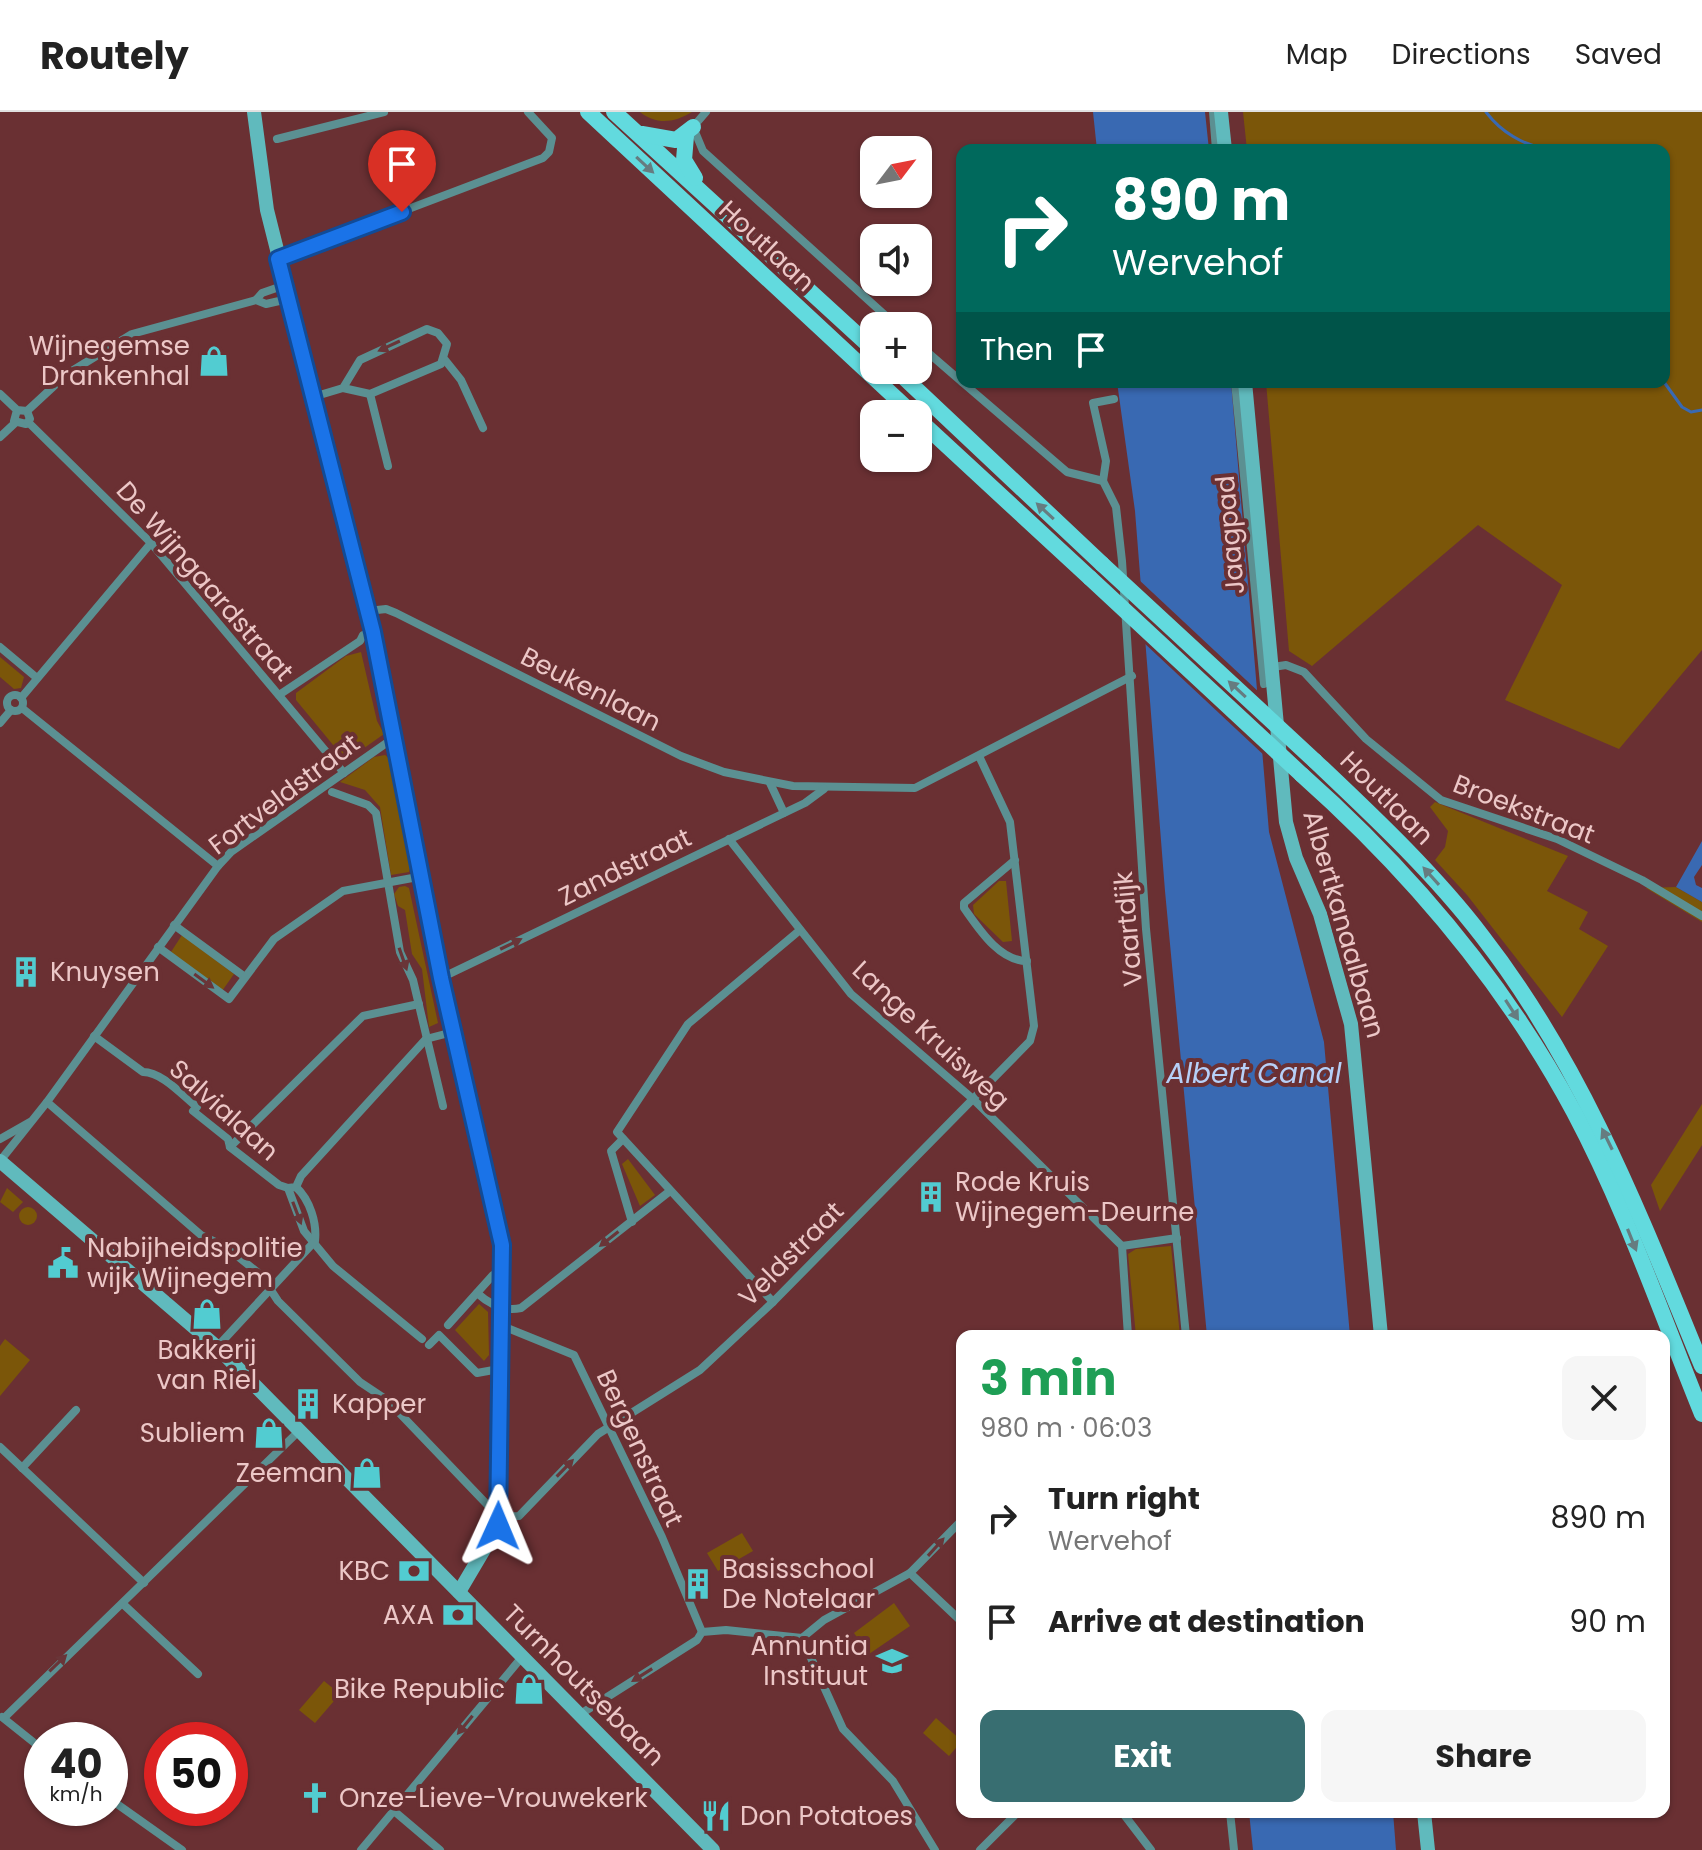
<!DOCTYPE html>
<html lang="en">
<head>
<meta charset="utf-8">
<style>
  :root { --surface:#fff; --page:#f6f6f6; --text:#222; --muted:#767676; --line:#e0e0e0; --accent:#386e71 }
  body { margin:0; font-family:Poppins,sans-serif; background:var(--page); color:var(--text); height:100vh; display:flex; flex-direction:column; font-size:30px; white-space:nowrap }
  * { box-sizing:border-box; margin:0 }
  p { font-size:26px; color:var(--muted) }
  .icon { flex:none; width:44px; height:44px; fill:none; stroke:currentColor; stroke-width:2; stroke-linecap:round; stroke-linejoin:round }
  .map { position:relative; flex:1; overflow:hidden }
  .sheet { position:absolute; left:956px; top:1218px; width:714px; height:488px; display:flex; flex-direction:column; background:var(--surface); border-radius:16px; box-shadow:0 2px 6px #0004 }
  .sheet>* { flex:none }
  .top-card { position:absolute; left:956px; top:32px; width:714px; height:244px; border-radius:16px; box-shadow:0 2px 6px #0004; background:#00695c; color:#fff; overflow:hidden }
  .needle { width:52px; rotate:58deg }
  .controls { position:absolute; left:860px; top:24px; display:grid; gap:16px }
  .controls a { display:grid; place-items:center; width:72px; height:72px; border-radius:16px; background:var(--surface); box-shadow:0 2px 6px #0004; font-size:40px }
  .speed { position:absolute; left:24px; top:1610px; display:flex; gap:16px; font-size:40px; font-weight:700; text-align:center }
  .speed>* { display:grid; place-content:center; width:104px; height:104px; border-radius:50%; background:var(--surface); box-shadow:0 2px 6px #0004; line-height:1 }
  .speed small { font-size:20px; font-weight:400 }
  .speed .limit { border:12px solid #d22; background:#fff; color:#111 }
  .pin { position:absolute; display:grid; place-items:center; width:68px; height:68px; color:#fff; margin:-82px -34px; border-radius:50% 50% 50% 0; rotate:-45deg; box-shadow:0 0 8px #0007 }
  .pin .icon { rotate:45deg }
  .me { position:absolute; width:88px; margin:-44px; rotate:1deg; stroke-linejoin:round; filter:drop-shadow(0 0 6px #0008) }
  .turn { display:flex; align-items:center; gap:28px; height:168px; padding:0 24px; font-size:36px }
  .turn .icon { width:104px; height:104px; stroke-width:2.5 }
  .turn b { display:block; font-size:56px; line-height:68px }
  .then { display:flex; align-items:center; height:76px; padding:0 24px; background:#0003; gap:16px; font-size:30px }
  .round { display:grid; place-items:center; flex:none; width:84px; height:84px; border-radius:16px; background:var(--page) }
  .head { display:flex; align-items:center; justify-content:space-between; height:136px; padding:0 24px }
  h1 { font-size:48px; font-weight:700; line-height:60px; color:#1e9e55 }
  .primary-button { display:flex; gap:16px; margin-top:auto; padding:16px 24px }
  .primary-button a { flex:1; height:92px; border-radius:16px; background:var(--accent); color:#fff; font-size:32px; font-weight:700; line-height:92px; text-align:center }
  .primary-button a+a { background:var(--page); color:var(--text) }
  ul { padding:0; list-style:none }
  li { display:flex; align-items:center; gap:24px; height:104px; padding:0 24px }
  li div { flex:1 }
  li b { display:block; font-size:30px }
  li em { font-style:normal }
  header { display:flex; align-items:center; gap:48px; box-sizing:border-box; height:112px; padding:0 40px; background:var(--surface); border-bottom:2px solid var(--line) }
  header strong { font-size:38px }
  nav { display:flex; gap:44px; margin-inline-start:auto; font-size:28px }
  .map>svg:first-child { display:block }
  .green { fill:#7b5609 }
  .water { fill:#3969b2 }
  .pier { fill:#6a3033 }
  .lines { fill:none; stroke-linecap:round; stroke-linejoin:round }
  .stream { stroke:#3969b2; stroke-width:3 }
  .street { stroke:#5b9092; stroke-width:8 }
  .secondary { stroke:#60babd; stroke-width:14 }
  .primary { stroke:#62dade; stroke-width:16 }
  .primary-bridge { stroke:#62dade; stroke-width:16 }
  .oneway { fill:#667c80 }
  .oneway2 { fill:#693538 }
  .route-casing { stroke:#114b97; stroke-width:20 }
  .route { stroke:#1a73e8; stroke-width:14 }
  .labels { text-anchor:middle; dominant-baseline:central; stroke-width:8; stroke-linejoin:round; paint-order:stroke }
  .street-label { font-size:26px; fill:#ecc7c7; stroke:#6a3033 }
  .poi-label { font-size:26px; fill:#ecc7c7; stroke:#6a3033; text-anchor:end }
  .water-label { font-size:28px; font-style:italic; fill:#b6d0f8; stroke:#6a3033 }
</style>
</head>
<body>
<header>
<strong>Routely</strong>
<nav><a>Map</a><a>Directions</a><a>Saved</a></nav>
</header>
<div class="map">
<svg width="1702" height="1738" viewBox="0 0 1702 1738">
  <rect width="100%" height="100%" fill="#6a3033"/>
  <!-- green -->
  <g class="green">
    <path d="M 640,0 L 692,0 C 674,11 656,13 640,0 Z"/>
    <polygon points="1243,0 1702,0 1702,538 1619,637 1505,588 1562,473 1478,413 1312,554 1289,539 1266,270 1664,270 1664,38 1247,38"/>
    <polygon points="361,540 377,609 384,622 350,646 343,645 296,588 296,581 346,544"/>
    <polygon points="0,545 24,565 21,576 14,577 0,565"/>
    <polygon points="385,643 391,648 411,753 409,760 391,763 380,695 365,678 340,670 374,645"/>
    <polygon points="1435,690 1568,744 1547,779 1588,800 1579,817 1608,834 1562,905 1467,783 1435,748 1445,735 1448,719 1430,695"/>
    <polygon points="999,769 1006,769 1012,829 1003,830 974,802 973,793"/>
    <polygon points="405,774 409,776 438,911 429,915 422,857 412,842 405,798 398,794 394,782 399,775"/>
    <polygon points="1676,775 1702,790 1702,810 1646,776"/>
    <polygon points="182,823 234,862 222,879 171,840"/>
    <polygon points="1702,992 1702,1033 1660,1099 1651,1073"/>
    <polygon points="628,1047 655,1083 640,1094 622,1052"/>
    <polygon points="7,1076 23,1090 13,1100 0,1090"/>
    <circle cx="28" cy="1104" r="9"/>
    <polygon points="1171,1134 1180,1224 1136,1224 1128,1142 1136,1137"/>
    <polygon points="479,1192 488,1200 489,1243 484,1249 455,1218"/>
    <polygon points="5,1227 30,1248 0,1284 0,1234"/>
    <polygon points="742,1421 753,1439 718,1459 707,1441"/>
    <polygon points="894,1491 910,1514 869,1542 854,1521"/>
    <polygon points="324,1569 340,1582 315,1611 299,1598"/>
    <polygon points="936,1606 962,1629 949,1644 923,1621"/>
  </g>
  <!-- water -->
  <g class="water">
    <polygon points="1093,0 1205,0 1209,38 1097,38"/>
    <polygon points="1117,270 1231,270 1269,720 1324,930 1350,1224 1207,1224 1165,779 1135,399"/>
    <polygon points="1702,729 1702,753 1694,765 1696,773 1702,776 1702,790 1676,775"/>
    <polygon points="1249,1700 1393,1700 1396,1738 1253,1738"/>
  </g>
  <!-- pier -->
  <polygon class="pier" points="1137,466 1261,582 1267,646 1142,529"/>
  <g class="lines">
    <!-- stream -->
    <g class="stream">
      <path d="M 1486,0 C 1501,20 1523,33 1547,37 C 1559,39 1568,33 1579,38"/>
      <polyline points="1664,270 1682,295 1691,300 1702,298"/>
    </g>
    <!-- street -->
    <g class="street">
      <polyline points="706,0 693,15 703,39 897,214"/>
      <polyline points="1213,0 1216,38"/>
      <polyline points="277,27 384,0"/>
      <polyline points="279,146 543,46 549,40 552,26 528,0"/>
      <polyline points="256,188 266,192 288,187"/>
      <polyline points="918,232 962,270"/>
      <polyline points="445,248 461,268 483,316"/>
      <polyline points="962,270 1067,360 1103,369 1116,395 1122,449 1146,817 1186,1224"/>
      <polyline points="1235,270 1264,572"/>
      <polyline points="0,282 17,298 27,299 30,307 26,312 14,309 17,298"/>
      <polyline points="370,282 388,354"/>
      <polyline points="313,285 343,276 370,282 441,252 447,232 438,221 427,217 360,248 343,276"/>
      <polyline points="27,299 67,262 132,222 256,188 262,181 285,173"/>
      <polyline points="28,310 151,431 344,661"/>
      <polyline points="0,325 15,311"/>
      <polyline points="1103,369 1106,349 1093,291 1114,287"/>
      <polyline points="368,499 386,497 396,501 681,644 724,660 793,674 915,676 1132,564"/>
      <polyline points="0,535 37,566"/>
      <polyline points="1273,555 1286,553 1304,560 1366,627 1441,688 1557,727 1642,768 1702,804"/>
      <circle cx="15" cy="591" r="8"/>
      <polyline points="279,583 360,529 363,523 373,520"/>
      <polyline points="21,586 151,431"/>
      <polyline points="22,596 218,754"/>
      <polyline points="0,611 11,598"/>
      <polyline points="770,671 784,701"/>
      <polyline points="332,680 368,693 376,701 400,840 413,868 443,994"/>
      <polyline points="729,727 851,882 973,987 1122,1134 1128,1224"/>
      <path d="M 1015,748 L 964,791 L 964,796 C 979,817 999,849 1027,849"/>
      <polyline points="174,813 245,865"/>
      <polyline points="158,835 229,887 274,827 343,779 423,764"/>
      <polyline points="441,866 805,691 824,677"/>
      <path d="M 94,924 L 143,960 C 162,960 182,983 197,995 L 193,999 L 228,1027 L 230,1035 L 279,1073 L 288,1076"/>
      <polyline points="47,990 201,1123 226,1135 261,1163 278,1189 360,1270 387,1288 499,1405 519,1404 598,1322 700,1258 773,1190 1030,929 1034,914 1010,710 979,644"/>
      <polyline points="0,1027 30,1010"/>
      <polyline points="623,1027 611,1039 632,1110"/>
      <polyline points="230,1035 363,904 419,892"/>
      <polyline points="0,1049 47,990 218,754 231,740 395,625"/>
      <polyline points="1122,1134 1177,1126"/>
      <path d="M 477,1181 C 488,1191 504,1200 521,1196 L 670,1079"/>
      <polyline points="773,1190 617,1020 688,912 800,818"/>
      <polyline points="448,1213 493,1163"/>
      <polyline points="500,1213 574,1243 662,1425 702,1520"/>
      <polyline points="422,1227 333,1154 304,1119 288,1076 296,1075 301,1064 426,927 453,920"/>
      <polyline points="429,1233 439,1223 477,1261 499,1257"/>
      <path d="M 217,1235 L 315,1129 C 317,1111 310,1088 296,1075"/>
      <polyline points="0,1335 144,1471"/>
      <polyline points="22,1356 76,1298"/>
      <polyline points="910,1461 962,1510"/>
      <polyline points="123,1492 198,1562"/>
      <polyline points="802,1526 843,1617 893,1669 935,1738"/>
      <polyline points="579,1603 697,1528 702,1520 726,1518 802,1526 824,1508 910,1461 962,1408"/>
      <polyline points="2,1605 42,1637"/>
      <polyline points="4,1606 300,1318"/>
      <polyline points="110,1687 182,1738"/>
      <polyline points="394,1699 440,1738"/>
      <polyline points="1122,1700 1151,1738"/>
      <polyline points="1230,1700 1234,1738"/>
      <polyline points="361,1738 522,1545"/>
      <polyline points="980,1738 1018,1700"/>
    </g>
    <!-- secondary -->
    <g class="secondary">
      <polyline points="254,0 267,98 371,512 441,866 502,1133 498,1414 459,1480"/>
      <polyline points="1221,0 1225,38"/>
      <polyline points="1245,270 1286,710 1296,746 1320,802 1351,912 1381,1224"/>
      <polyline points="0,1049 217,1235 713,1738"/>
      <polyline points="1424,1700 1428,1738"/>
    </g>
    <!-- primary -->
    <g class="primary">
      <polyline points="588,0 913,302"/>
      <polyline points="614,0 874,238"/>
      <polyline points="642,22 676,28 693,15"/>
      <polyline points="686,24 684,48 695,66"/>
      <polyline points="896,258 1102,452"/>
      <polyline points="918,307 1090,466"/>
      <path d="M 1315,649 C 1373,704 1433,760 1482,824 C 1583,954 1640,1103 1702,1254"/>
      <path d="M 1302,663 C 1411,760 1505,871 1574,1000 C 1625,1096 1661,1201 1702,1302"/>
    </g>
    <!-- primary-bridge -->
    <g class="primary-bridge">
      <polyline points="1102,452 1315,649"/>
      <polyline points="1090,466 1302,663"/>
    </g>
  </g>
  <!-- one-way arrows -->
  <defs><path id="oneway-solid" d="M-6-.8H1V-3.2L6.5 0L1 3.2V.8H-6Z" transform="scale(2)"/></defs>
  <g class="oneway">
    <use href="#oneway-solid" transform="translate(645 53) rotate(43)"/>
    <use href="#oneway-solid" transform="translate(1045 399) rotate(-137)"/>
    <use href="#oneway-solid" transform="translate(1237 577) rotate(-137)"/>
    <use href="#oneway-solid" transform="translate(1431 764) rotate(-132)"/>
    <use href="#oneway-solid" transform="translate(1512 898) rotate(57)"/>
    <use href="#oneway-solid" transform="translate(1607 1027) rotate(-116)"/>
    <use href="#oneway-solid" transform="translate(1632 1128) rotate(68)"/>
  </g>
  <g class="oneway2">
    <use href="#oneway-solid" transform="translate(389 234) rotate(155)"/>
    <use href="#oneway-solid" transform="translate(511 832) rotate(-26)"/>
    <use href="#oneway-solid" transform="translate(403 847) rotate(71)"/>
    <use href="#oneway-solid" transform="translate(204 869) rotate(36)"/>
    <use href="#oneway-solid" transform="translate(297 1101) rotate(69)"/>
    <use href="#oneway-solid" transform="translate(609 1127) rotate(142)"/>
    <use href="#oneway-solid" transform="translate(565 1356) rotate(-46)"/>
    <use href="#oneway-solid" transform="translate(936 1435) rotate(-48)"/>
    <use href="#oneway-solid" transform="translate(58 1551) rotate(-44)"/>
    <use href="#oneway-solid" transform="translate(642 1563) rotate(148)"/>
    <use href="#oneway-solid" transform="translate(465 1613) rotate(129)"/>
  </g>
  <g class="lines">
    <defs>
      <polyline id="route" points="402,100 278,147 373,520 441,866 502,1133 498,1414"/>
    </defs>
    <!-- route casing -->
    <use href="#route" class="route-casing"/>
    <!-- route -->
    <use href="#route" class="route"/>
  </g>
  <!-- icons -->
  <defs>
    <symbol id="shop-bare" viewBox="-9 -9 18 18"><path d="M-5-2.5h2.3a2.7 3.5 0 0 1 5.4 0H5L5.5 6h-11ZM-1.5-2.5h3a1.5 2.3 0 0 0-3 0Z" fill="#52ccd1" stroke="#6a3033" stroke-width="2.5" paint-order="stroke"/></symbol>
    <symbol id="building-bare" viewBox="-9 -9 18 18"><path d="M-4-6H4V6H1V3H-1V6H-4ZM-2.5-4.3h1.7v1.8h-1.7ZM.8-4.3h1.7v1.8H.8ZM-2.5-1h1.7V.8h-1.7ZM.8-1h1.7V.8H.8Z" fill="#52ccd1" stroke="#6a3033" stroke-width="2.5" paint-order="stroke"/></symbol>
    <symbol id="civic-bare" viewBox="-9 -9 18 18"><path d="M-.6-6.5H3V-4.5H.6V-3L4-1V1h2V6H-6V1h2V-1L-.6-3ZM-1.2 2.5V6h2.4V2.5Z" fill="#52ccd1" stroke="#6a3033" stroke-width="2.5" paint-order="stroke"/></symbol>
    <symbol id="bank-bare" viewBox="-9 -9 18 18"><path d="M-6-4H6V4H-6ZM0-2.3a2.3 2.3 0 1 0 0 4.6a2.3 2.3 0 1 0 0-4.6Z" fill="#52ccd1" stroke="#6a3033" stroke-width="2.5" paint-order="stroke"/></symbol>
    <symbol id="school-bare" viewBox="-9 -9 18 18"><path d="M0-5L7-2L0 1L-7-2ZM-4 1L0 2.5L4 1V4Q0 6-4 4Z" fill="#52ccd1" stroke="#6a3033" stroke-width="2.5" paint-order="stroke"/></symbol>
    <symbol id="church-bare" viewBox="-9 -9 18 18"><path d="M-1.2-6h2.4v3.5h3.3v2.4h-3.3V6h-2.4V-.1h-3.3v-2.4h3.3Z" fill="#52ccd1" stroke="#6a3033" stroke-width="2.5" paint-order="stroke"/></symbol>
    <symbol id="restaurant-bare" viewBox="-9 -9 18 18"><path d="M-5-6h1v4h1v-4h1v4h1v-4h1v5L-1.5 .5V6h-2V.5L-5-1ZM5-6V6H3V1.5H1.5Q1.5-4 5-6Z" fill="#52ccd1" stroke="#6a3033" stroke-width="2.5" paint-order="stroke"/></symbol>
  </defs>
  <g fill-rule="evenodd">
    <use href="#shop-bare" x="192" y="227" width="44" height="44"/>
    <use href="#building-bare" x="4" y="838" width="44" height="44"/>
    <use href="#building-bare" x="909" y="1063" width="44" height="44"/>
    <use href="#civic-bare" x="41" y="1129" width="44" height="44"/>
    <use href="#shop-bare" x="185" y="1180" width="44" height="44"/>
    <use href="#building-bare" x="286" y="1270" width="44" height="44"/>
    <use href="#shop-bare" x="247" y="1299" width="44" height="44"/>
    <use href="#shop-bare" x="345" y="1339" width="44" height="44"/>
    <use href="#bank-bare" x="392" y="1437" width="44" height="44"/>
    <use href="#building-bare" x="676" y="1450" width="44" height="44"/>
    <use href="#bank-bare" x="436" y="1481" width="44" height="44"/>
    <use href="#school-bare" x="870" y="1527" width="44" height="44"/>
    <use href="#shop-bare" x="507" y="1555" width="44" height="44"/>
    <use href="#church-bare" x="293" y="1664" width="44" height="44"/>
    <use href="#restaurant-bare" x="694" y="1682" width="44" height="44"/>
  </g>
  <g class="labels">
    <!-- street labels -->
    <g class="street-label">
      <text transform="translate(767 134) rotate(43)">Houtlaan</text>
      <text transform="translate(1230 423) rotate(-95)">Jaagpad</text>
      <text transform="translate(205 469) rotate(49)">De Wijngaardstraat</text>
      <text transform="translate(591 577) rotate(27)">Beukenlaan</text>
      <text transform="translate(284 682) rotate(-37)">Fortveldstraat</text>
      <text transform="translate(1387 686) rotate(45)">Houtlaan</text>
      <text transform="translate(1524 697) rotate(21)">Broekstraat</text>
      <text transform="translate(625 755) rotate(-26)">Zandstraat</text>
      <text transform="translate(1344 812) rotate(74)">Albertkanaalbaan</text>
      <text transform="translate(1128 817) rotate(-95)">Vaartdijk</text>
      <text transform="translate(931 923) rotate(43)">Lange Kruisweg</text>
      <text transform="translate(224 998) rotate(42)">Salvialaan</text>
      <text transform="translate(791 1142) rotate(-45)">Veldstraat</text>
      <text transform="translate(640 1336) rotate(65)">Bergenstraat</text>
      <text transform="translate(584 1573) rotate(45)">Turnhoutsebaan</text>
    </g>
    <!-- poi labels -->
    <g class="poi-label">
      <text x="190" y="234">Wijnegemse<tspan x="190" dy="30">Drankenhal</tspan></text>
      <text x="50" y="860" text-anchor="start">Knuysen</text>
      <text x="955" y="1070" text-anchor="start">Rode Kruis<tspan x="955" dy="30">Wijnegem-Deurne</tspan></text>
      <text x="87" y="1136" text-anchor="start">Nabijheidspolitie<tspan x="87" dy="30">wijk Wijnegem</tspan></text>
      <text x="207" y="1238" text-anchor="middle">Bakkerij<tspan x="207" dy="30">van Riel</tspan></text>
      <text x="332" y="1292" text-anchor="start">Kapper</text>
      <text x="245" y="1321">Subliem</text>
      <text x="343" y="1361">Zeeman</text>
      <text x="722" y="1457" text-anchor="start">Basisschool<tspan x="722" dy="30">De Notelaar</tspan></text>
      <text x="390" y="1459">KBC</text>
      <text x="434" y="1503">AXA</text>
      <text x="868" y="1534">Annuntia<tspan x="868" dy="30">Instituut</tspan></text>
      <text x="505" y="1577">Bike Republic</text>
      <text x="339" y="1686" text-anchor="start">Onze-Lieve-Vrouwekerk</text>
      <text x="740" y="1704" text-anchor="start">Don Potatoes</text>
    </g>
    <!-- water labels -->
    <g class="water-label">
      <text x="1254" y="961">Albert Canal</text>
    </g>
  </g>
</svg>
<div class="controls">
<a><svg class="needle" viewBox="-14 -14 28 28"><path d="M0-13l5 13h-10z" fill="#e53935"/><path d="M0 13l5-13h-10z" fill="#767676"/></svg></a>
<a><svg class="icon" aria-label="sound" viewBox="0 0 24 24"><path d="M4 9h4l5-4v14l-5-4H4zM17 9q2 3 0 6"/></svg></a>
<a>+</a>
<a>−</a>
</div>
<div class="speed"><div>40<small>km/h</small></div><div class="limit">50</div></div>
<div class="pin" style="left:402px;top:100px;background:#d93025"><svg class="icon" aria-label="arrive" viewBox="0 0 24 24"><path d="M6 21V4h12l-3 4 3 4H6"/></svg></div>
<svg class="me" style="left:498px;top:1414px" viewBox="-20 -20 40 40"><path d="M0-17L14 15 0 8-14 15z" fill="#1a73e8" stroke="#fff" stroke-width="4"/></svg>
<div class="top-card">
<div class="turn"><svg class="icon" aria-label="right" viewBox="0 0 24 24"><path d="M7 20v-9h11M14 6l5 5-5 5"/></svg><div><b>890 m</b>Wervehof</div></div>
<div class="then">Then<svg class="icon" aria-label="arrive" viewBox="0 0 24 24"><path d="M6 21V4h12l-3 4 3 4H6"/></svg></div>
</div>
<section class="sheet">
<div class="head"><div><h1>3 min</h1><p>980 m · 06:03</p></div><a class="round"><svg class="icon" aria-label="close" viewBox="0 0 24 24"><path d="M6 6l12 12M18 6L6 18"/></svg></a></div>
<ul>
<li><svg class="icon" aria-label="right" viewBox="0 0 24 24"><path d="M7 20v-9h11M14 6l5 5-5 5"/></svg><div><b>Turn right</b><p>Wervehof</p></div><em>890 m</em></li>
<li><svg class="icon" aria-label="arrive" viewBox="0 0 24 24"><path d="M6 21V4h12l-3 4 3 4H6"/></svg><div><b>Arrive at destination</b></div><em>90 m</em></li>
</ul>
<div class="primary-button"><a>Exit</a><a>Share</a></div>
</section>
</div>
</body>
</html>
